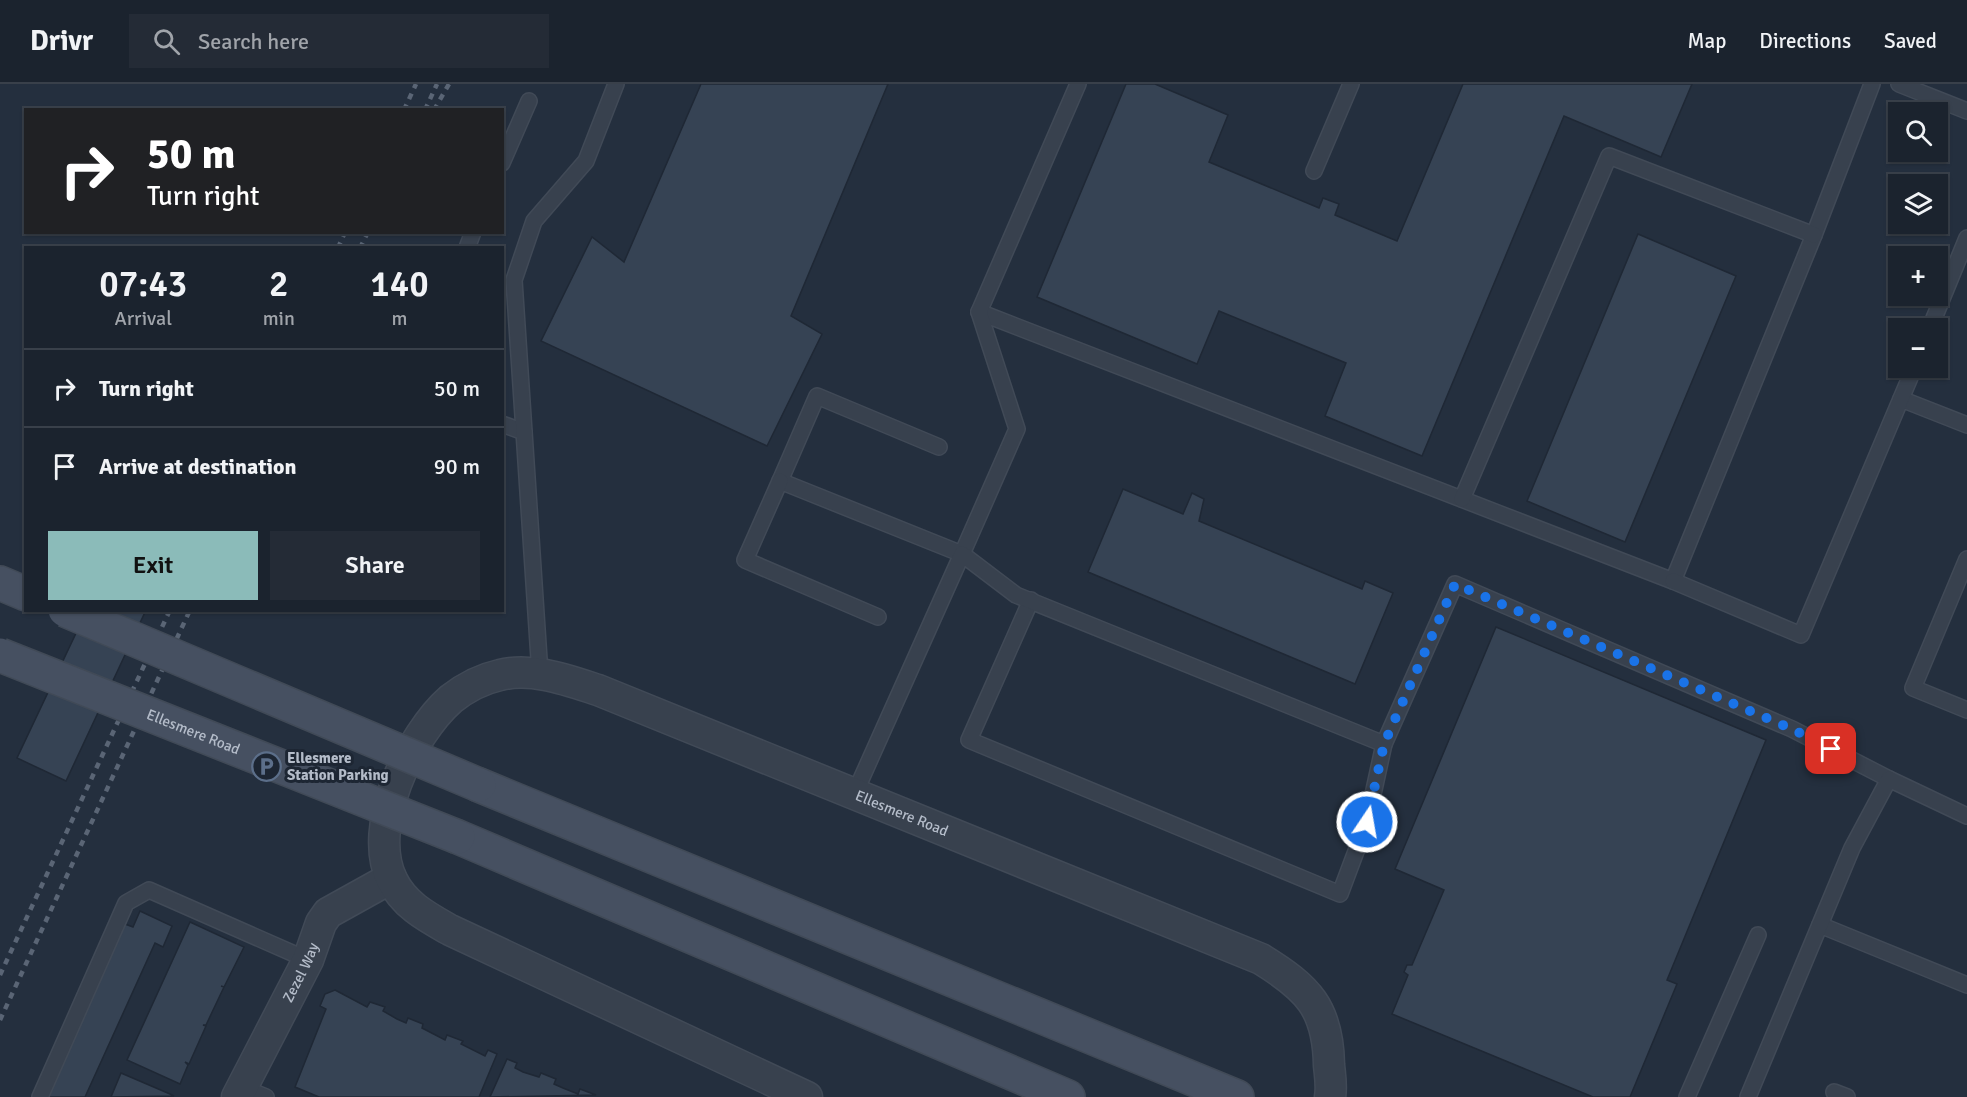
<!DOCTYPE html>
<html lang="en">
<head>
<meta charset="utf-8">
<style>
  :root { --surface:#1b232e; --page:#242b36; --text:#f1f3f6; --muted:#a0a4aa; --line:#39404a; --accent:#8bbbb9 }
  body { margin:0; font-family:Signika,sans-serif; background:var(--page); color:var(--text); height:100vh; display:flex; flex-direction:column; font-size:22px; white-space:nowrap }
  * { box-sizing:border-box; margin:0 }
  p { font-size:20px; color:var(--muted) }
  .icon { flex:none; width:33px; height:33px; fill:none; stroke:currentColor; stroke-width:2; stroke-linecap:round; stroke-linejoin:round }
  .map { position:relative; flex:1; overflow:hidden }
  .drawer { position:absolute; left:24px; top:162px; width:480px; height:366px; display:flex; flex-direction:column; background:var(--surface); border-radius:0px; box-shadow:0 2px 4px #0004,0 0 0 2px var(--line) }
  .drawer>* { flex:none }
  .guide { position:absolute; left:24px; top:24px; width:480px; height:126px; border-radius:0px; box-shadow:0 2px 4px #0004,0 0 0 2px var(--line); background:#202124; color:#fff; overflow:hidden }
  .tools { position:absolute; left:1888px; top:18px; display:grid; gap:12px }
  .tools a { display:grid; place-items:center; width:60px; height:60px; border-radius:0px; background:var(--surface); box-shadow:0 2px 4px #0004,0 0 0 2px var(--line); font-size:30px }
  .pin { position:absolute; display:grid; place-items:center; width:51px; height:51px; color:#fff; margin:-26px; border-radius:12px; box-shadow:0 3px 9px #0006 }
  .me { position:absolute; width:66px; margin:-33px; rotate:12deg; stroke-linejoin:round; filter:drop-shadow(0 0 4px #0008) }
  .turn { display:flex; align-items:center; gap:21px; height:126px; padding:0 24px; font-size:27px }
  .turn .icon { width:78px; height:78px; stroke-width:2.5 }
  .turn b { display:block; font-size:42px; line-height:51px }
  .eta { display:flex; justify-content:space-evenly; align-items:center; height:102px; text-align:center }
  .eta b { font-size:36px; font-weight:600; line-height:42px }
  .action { display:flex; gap:12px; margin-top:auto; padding:12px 24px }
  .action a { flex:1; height:69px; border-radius:0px; background:var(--accent); color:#111; font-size:24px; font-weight:600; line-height:69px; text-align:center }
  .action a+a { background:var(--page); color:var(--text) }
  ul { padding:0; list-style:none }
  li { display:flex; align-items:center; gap:18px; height:78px; padding:0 24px; border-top:2px solid var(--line) }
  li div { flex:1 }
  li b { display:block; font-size:22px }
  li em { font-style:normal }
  header { display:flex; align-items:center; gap:36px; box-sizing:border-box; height:84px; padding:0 30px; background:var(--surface); border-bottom:2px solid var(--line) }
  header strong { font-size:28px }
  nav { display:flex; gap:33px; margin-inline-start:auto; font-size:21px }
  .search { width:420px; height:54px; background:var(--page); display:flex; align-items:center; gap:15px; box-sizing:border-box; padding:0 21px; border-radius:0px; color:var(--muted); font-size:22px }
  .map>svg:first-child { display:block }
  .building { fill:#364354; stroke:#1f2835; stroke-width:1.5 }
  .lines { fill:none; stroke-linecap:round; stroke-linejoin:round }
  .service-casing { stroke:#414a57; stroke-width:18 }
  .minor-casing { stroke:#414a57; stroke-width:33 }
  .secondary-casing { stroke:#414a57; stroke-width:36 }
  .service { stroke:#38414e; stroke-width:15 }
  .minor { stroke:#38414e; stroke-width:30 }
  .secondary { stroke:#465061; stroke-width:33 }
  .rail { stroke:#5a6575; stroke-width:4.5; stroke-dasharray:6 6; stroke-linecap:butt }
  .secondary-bridge-casing { stroke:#414a57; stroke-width:36; stroke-linecap:butt }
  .secondary-bridge { stroke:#465061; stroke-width:33 }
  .route { stroke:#1a73e8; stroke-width:10; stroke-dasharray:0 18 }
  .labels { text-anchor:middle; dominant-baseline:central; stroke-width:6; stroke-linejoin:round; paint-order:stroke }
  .street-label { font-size:15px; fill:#b4bcc9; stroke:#1d2633 }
  .poi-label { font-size:15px; font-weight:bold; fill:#b4bcc9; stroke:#1d2633; text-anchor:start }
</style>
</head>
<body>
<header>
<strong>Drivr</strong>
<div class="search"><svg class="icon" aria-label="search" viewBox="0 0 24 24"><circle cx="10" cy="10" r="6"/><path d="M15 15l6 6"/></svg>Search here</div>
<nav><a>Map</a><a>Directions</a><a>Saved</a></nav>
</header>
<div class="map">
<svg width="1967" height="1013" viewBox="0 0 1967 1013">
  <rect width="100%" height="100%" fill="#242f3e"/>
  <!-- building -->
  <g class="building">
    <polygon points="701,0 888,0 791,232 822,250 767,362 541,257 592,153 624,178"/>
    <polygon points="1126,0 1155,0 1228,31 1209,78 1319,124 1323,114 1339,120 1335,131 1397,157 1463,0 1692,0 1661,73 1564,32 1422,372 1325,332 1346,279 1219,227 1197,280 1037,213"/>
    <polygon points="1638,150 1736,192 1625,458 1527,417"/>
    <polygon points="1123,405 1183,430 1192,409 1204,415 1199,437 1362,505 1365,497 1393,509 1355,600 1088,488"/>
    <polygon points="87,526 146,526 66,697 17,674"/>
    <polygon points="1496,543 1766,656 1667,896 1677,900 1630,1013 1593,1013 1392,930 1408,891 1404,888 1407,881 1412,881 1444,806 1395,785"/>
    <polygon points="140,827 172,842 163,863 155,859 85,1013 47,1013 125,840 133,843"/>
    <polygon points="190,838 244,863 224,903 221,902 224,903 206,941 203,941 206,942 189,980 185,978 188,981 180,1000 127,976"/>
    <polygon points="335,906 367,923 370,918 385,923 383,927 397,935 406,939 408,934 423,940 422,944 445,956 447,951 463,957 461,960 485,972 488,966 497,970 479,1013 319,1013 295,1003 326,925 320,922 325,910"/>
    <polygon points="507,975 517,979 515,984 523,988 539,993 541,989 556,995 554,1000 563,1004 578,1010 580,1005 596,1011 490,1013"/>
    <polygon points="121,989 170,1010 174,1012 111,1013"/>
  </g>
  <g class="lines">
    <defs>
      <g id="service">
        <polyline points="1899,0 1967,27"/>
        <polyline points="502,79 529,17"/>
        <polyline points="1314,87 1351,0"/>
        <polyline points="467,164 473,148"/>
        <polyline points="979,228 1673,497 1814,151 1872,0"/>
        <polyline points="1930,244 1967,154"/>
        <polyline points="1901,315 1967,341"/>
        <polyline points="502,340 524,348"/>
        <polyline points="939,363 817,312 780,397 962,470 1017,345 979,228 1078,0"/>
        <polyline points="780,397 745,476 878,533"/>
        <polyline points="1462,415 1609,72 1814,151"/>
        <polyline points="1967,475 1913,604 1967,626"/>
        <polyline points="1673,497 1801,551 1914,284"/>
        <polyline points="1031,516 969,656 1340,810 1367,738 1384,660 1455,500 1792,645 1889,695"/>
        <polyline points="540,590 514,196 534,137 586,77 616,0"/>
        <polyline points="854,711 962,470 1016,511 1384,660"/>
        <polyline points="1820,841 1967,901"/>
        <polyline points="241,1003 266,1013"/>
        <polyline points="1834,1008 1847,1013"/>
        <polyline points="40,1013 126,819 149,806 308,876"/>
        <polyline points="1687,1013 1758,851"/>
        <polyline points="1748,1013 1852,764 1889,695 1967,732"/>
      </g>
      <g id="minor">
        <path id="s1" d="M 237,1013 L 308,876 L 321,839 L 328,829 L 391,794"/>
        <path id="s2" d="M 807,1013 L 450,846 C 427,833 404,821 392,796 C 366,743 410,651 451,615 C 465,604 482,595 500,591 C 532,583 567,596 598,606 L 1261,875 C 1308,904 1328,924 1329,981 C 1330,992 1332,1002 1330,1013"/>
      </g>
      <g id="secondary">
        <polyline points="0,499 26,510"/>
        <polyline points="479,701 1237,1013"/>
        <polyline points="458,753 1068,1013"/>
      </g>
    </defs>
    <!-- service casing -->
    <use href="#service" class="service-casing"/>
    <!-- minor casing -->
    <use href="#minor" class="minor-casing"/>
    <!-- secondary casing -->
    <use href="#secondary" class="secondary-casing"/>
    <!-- service -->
    <use href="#service" class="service"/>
    <!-- minor -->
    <use href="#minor" class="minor"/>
    <!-- secondary -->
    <use href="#secondary" class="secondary"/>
    <!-- rail -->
    <g class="rail">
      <polyline points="404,26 416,0"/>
      <polyline points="425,26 437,0"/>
      <polyline points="434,26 449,0"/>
      <polyline points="338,164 345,148"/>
      <polyline points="360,164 368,148"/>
      <polyline points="0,891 170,526"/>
      <polyline points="0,936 190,526"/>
    </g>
    <defs>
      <g id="secondary-bridge">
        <polyline points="65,526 479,701"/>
        <path id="s3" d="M 0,571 L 458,753"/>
      </g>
    </defs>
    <!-- secondary-bridge casing -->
    <use href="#secondary-bridge" class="secondary-bridge-casing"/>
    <!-- secondary-bridge -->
    <use href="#secondary-bridge" class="secondary-bridge"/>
  </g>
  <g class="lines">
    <!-- route -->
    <polyline class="route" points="1367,738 1384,660 1455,500 1792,645 1831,665"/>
  </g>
  <!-- icons -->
  <defs>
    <symbol id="parking-ring" viewBox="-11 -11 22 22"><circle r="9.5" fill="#1d2633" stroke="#5c6f8a" stroke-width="1.5"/><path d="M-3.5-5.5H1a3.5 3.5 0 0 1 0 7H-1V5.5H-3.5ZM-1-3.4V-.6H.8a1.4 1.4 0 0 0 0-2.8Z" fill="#5c6f8a"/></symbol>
  </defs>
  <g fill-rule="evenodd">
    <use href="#parking-ring" x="250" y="666" width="33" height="33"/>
  </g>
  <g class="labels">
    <!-- street labels -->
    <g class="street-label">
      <text stroke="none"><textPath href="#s3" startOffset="208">Ellesmere Road</textPath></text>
      <text stroke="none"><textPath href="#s2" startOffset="1156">Ellesmere Road</textPath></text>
      <text stroke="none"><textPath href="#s1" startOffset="140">Zezel Way</textPath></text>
    </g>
    <!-- poi labels -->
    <g class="poi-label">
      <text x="287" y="674">Ellesmere<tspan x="287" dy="17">Station Parking</tspan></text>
    </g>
  </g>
</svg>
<div class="tools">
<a><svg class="icon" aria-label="search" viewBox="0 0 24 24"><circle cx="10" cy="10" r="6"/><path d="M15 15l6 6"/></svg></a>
<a><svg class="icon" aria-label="layers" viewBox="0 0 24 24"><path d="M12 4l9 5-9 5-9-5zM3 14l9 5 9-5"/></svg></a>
<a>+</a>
<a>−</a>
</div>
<div class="pin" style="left:1831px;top:665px;background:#d93025"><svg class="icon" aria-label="arrive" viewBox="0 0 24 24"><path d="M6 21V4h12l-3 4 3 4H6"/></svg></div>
<svg class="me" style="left:1367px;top:738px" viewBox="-20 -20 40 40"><circle r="17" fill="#1a73e8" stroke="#fff" stroke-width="3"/><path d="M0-11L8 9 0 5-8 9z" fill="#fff"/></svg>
<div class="guide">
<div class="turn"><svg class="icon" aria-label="right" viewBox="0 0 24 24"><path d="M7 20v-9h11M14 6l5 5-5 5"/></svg><div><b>50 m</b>Turn right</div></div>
</div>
<section class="drawer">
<div class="eta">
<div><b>07:43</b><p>Arrival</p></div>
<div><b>2</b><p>min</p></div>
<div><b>140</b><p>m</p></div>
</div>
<ul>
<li><svg class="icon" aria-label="right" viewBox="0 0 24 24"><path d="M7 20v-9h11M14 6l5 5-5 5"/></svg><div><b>Turn right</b></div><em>50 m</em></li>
<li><svg class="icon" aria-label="arrive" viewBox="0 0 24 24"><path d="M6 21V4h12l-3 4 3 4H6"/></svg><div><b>Arrive at destination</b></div><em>90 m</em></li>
</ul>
<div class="action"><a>Exit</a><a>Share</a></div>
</section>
</div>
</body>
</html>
